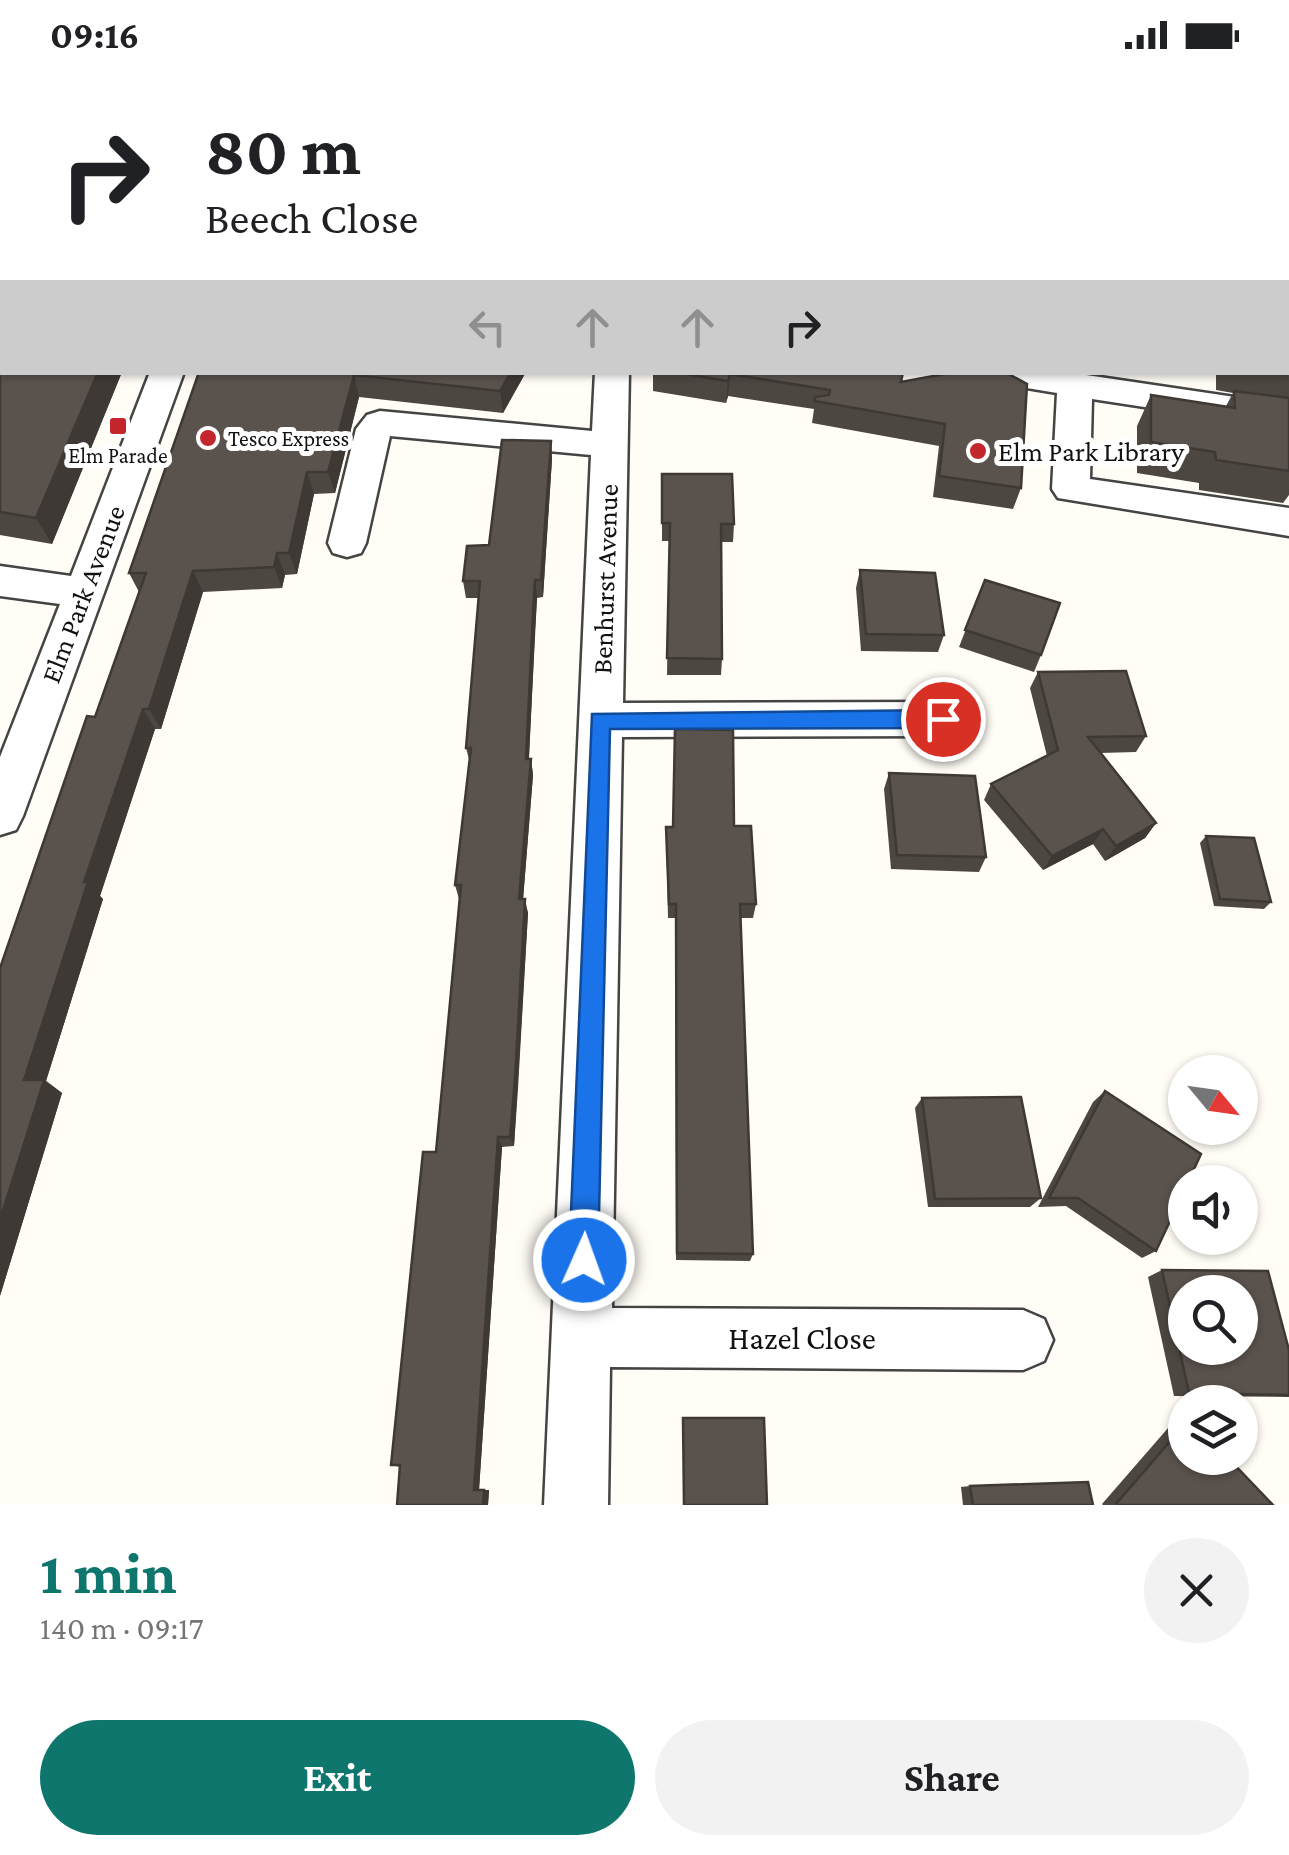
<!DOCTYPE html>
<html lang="en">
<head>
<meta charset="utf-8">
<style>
  :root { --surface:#fff; --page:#f2f2f2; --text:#202124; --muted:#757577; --accent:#0f766e }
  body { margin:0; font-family:"Crimson Pro",serif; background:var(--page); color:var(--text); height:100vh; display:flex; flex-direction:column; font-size:38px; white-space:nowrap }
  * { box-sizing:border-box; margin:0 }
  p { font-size:32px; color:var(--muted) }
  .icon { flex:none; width:55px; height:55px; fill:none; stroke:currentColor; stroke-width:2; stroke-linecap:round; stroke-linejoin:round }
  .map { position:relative; height:1435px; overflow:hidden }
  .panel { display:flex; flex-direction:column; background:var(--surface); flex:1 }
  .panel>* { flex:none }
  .guide { position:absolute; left:0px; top:0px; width:1290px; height:305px; box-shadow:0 2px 8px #0004; background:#fff; color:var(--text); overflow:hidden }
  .needle { width:65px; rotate:119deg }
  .buttons { position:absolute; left:1168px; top:985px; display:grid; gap:20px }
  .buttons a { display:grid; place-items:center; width:90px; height:90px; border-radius:50%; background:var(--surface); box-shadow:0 2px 8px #0004; font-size:50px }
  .pin { position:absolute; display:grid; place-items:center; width:85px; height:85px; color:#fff; margin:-42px; border:5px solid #fff; border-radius:50%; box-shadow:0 2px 10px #0007 }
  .me { position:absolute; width:110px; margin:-55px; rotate:2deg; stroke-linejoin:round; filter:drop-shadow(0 0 8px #0008) }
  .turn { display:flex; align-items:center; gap:35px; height:210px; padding:0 40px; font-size:45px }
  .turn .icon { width:130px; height:130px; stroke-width:2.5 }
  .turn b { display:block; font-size:70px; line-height:85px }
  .lanes { display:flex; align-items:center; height:95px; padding:0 40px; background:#0003; justify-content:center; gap:50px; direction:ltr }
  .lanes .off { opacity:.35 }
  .round { display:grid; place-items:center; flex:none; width:105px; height:105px; border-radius:52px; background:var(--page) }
  .summary { display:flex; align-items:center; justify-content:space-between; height:170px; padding:0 40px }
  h1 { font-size:60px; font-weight:700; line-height:75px; color:var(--accent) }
  .cta { display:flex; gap:20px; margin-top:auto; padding:20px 40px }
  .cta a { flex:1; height:115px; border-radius:60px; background:var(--accent); color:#fff; font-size:40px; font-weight:700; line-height:115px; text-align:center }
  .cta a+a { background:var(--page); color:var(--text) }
  .status { display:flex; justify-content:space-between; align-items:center; height:70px; padding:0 50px; background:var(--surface); direction:ltr }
  .status svg { height:28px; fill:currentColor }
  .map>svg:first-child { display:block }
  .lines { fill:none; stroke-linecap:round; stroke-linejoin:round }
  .minor-casing { stroke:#444; stroke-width:5 }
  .minor { fill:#fff; fill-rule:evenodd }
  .wall { fill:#4d4742 }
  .shaded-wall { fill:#3f3936 }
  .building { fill:#5a524d; stroke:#3f3936; stroke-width:2.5; fill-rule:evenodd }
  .route { fill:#1a73e8; stroke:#114b97; stroke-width:2.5 }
  .poi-dot { fill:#c4262e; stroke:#fff; stroke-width:4 }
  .labels { text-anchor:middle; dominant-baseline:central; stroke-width:10; stroke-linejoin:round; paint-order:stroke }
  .far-poi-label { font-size:22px; fill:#111; stroke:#fff; text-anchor:start }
  .poi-label { font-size:28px; fill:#111; stroke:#fff; text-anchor:start }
  .street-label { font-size:28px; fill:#111; stroke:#fff }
  .near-street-label { font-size:32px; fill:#111; stroke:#fff }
</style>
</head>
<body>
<div class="status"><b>09:16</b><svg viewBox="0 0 49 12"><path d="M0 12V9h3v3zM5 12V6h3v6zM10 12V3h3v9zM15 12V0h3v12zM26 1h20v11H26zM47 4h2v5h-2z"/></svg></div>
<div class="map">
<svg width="1289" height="1435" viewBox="0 0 1289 1435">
  <rect width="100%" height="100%" fill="#fffdf5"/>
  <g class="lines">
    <defs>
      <g id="minor">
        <rect x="1251" y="0" width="26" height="2"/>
        <rect x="1288" y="139" width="1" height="24"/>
        <polygon points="150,302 184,302 23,746 16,760 0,765 0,687 60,534 0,526 0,496 71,506"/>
        <polygon points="595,302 629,302 623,633 943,632 958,637 965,649 958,661 943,666 622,667 612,1238 1023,1240 1044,1249 1053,1270 1044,1291 1023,1300 610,1297 608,1435 544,1435 591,385 390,366 366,473 361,483 347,487 333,483 328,473 356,359 367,345 380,341 592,361"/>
        <polygon points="972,302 1066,302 1289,335 1289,359 1092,329 1090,409 1289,438 1289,466 1058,428 1052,419 1057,323 977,310"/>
      </g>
    </defs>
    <!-- minor casing -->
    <use href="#minor" class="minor-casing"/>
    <!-- minor -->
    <use href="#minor" class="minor"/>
  </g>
  <!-- wall -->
  <g class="wall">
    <polygon points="0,0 303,0 301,2 2,2 2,56 0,59"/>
    <polygon points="0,78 2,78 2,302 122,302 52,474 0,465"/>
    <polygon points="1288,254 1289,254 1289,425 1283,433 1199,420 1199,413 1137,403 1137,356 1151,325 1226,336 1233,323 1216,320 1216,302 1288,302"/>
    <polygon points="199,302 526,302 503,343 359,327 335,423 314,424 297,504 285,505 282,518 203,522 161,659 155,659 100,826 103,829 46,1011 62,1023 0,1226 95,647 139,522 129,503"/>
    <polygon points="653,302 903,302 901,312 1021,418 1013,439 933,427 939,376 812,353 814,339 728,326 726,333 653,321"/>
    <polygon points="551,371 552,389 543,527 537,528 535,560 529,689 531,689 533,705 523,829 528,843 518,1019 514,1076 502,1077 479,1420 489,1420 488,1435 400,1397 391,1395 436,1082 459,829 455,815 470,693 466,678 479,528 466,528 463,511 489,475"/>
    <polygon points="662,404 734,454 733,472 721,472 722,589 721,605 667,605 669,471 662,471"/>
    <polygon points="860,500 944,565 938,582 861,581 856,518"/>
    <polygon points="985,510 1041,585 1034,602 959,577"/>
    <polygon points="1038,602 1146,666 1136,682 1100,683 1156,753 1145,768 1105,791 1093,774 1043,800 984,730 991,714 1047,686 1030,618"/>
    <polygon points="889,703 986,787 979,802 891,799 884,719"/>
    <polygon points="734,756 756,834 753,848 741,848 753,1184 750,1191 676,1190 675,848 668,848 666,757"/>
    <polygon points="1206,766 1271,832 1264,839 1214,836 1200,773"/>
    <polygon points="1105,1021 1156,1181 1142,1188 1066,1136 1038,1137 1093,1032"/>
    <polygon points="922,1028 1041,1128 1030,1137 928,1137 915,1038"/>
    <polygon points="1162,1200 1289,1280 1289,1327 1174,1326 1148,1207"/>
    <polygon points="683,1348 767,1435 683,1435"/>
    <polygon points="1185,1349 1185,1388 1273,1435 1103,1435 1102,1434 1175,1350"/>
    <polygon points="970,1416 1093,1435 963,1435 961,1417"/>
  </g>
  <!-- shaded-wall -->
  <g class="shaded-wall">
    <polygon points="276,0 303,0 301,2 274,2"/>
    <polygon points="2,18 2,56 0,59 0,20"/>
    <polygon points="98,302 122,302 52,474 36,448"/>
    <polygon points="511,302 526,302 503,343 500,321"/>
    <polygon points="730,304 728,326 726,333 728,311"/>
    <polygon points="354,305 359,327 335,423 328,402"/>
    <polygon points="551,371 552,389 543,527 541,510"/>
    <polygon points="307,402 314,424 297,504 289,483"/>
    <polygon points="277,483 285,505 282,518 274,497"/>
    <polygon points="193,501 203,522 161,659 149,639"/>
    <polygon points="535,510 537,528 528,704 526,689"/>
    <polygon points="143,639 155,659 100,826 103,829 46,1011 62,1023 0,1226 0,1150 24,1010 84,812"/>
    <polygon points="531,689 533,705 522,843 519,829"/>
    <polygon points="1156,753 1145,768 1105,791 1116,776"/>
    <polygon points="1103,759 1093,774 1043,800 1052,786"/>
    <polygon points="525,829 528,843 514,1076 510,1067"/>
    <polygon points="498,1067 502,1077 479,1420 474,1420"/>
    <polygon points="484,1420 489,1420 488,1435 483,1435"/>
  </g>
  <!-- building -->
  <g class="building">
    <polygon points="0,0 22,0 20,2 2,2 2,18 0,20"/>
    <polygon points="33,0 276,0 274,2 53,2"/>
    <polygon points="391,0 468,0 466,2 388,2"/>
    <polygon points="564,0 598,0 597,2 563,2"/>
    <polygon points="685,0 721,0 720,2 684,2"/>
    <polygon points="883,0 929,0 929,2 882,2"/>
    <polygon points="1009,0 1048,0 1048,2 1008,2"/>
    <rect x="1196" y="0" width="37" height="2"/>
    <rect x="0" y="78" width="2" height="121"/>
    <polygon points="2,218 2,302 98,302 36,448 0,442 0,223"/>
    <rect x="1288" y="254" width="1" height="44"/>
    <polygon points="199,302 511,302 500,321 354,305 328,402 307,402 289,483 277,483 274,497 193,501 149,639 143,639 84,812 88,812 24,1010 44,1010 0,1150 0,898 87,646 95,647 146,503 129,503"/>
    <polygon points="674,302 903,302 901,312 955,302 1005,302 1027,314 1021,418 939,406 945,354 815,331 815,327 829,325 830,320 730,304 728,311"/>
    <polygon points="1234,321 1289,328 1289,401 1216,390 1215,382 1151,372 1151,325 1235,338"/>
    <polygon points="502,370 551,371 541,510 535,510 533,543 526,689 531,689 519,829 525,829 515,1009 510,1067 498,1067 474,1420 484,1420 483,1435 397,1435 400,1395 391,1395 423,1082 436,1082 461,815 455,815 471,678 466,678 480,511 463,511 467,476 489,475"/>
    <polygon points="662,404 732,404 734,454 721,454 722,589 667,588 670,453 662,453"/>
    <polygon points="860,500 935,503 944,565 866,564"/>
    <polygon points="985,510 1060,533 1041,585 965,560"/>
    <polygon points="1126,601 1146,666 1088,667 1156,753 1116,776 1103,759 1052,786 991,714 1058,680 1038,602"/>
    <polygon points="675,659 733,660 734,756 751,756 756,834 740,834 753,1184 677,1183 676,834 669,834 666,757 673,757"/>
    <polygon points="889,703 975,706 986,787 897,785"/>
    <polygon points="1206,766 1254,768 1271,832 1220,829"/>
    <polygon points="1105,1021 1201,1084 1188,1112 1185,1112 1185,1119 1156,1181 1078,1128 1049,1128"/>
    <polygon points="1021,1027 1041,1128 935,1129 922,1028"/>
    <path d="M 1162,1200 L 1268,1201 L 1289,1280 L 1289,1325 L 1189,1323 ZM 1185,1222 L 1240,1222 L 1240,1278 L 1185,1278 Z"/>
    <polygon points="683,1348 764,1348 767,1435 684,1435"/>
    <polygon points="1185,1354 1185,1388 1228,1388 1273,1435 1117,1435 1116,1434"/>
    <polygon points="1088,1412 1093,1435 973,1435 970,1416"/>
  </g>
  <!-- route -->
  <polygon class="route" points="943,640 954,649 943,658 610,659 598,1190 594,1200 584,1205 573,1200 569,1190 592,644"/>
  <!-- markers -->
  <g class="poi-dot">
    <rect x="108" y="346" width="20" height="20" rx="5"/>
    <circle cx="208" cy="368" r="10"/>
    <circle cx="978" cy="381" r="10"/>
  </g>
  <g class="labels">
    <!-- far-poi labels -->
    <g class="far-poi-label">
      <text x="228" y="368">Tesco Express</text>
      <text x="118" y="385" text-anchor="middle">Elm Parade</text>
    </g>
    <!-- poi labels -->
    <g class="poi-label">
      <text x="998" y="381">Elm Park Library</text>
    </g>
    <!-- street labels -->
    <g class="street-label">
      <text transform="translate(605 509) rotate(-88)">Benhurst Avenue</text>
      <text transform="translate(83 524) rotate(-69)">Elm Park Avenue</text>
    </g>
    <!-- near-street labels -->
    <g class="near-street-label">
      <text x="802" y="1268">Hazel Close</text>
    </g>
  </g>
</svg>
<div class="buttons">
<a><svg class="needle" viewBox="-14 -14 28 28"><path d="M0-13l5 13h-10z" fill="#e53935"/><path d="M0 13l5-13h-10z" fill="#757577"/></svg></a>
<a><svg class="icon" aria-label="sound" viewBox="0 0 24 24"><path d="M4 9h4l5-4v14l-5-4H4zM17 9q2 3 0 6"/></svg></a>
<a><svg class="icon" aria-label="search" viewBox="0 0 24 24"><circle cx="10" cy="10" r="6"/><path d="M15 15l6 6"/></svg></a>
<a><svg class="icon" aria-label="layers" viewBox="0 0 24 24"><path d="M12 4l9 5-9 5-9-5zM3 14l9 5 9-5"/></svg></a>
</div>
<div class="pin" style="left:943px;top:649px;background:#d93025"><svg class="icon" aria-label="arrive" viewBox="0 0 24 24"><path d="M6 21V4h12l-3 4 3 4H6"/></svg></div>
<svg class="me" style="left:584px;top:1190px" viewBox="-20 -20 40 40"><circle r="17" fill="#1a73e8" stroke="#fff" stroke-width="3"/><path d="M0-11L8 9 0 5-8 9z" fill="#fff"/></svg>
<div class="guide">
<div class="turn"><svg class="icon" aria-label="right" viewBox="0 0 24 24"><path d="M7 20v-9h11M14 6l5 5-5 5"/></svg><div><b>80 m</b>Beech Close</div></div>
<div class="lanes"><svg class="icon off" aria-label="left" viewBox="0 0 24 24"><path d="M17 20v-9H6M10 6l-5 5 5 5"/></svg><svg class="icon off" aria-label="ahead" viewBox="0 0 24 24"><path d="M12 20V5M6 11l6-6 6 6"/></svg><svg class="icon off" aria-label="ahead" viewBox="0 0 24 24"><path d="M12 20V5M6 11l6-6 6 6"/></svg><svg class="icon" aria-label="right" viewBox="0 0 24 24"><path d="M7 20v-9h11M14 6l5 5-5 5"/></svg></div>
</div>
</div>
<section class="panel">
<div class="summary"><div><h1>1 min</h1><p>140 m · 09:17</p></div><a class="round"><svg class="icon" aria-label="close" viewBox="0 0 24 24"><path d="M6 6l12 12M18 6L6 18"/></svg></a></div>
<div class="cta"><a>Exit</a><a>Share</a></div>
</section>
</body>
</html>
